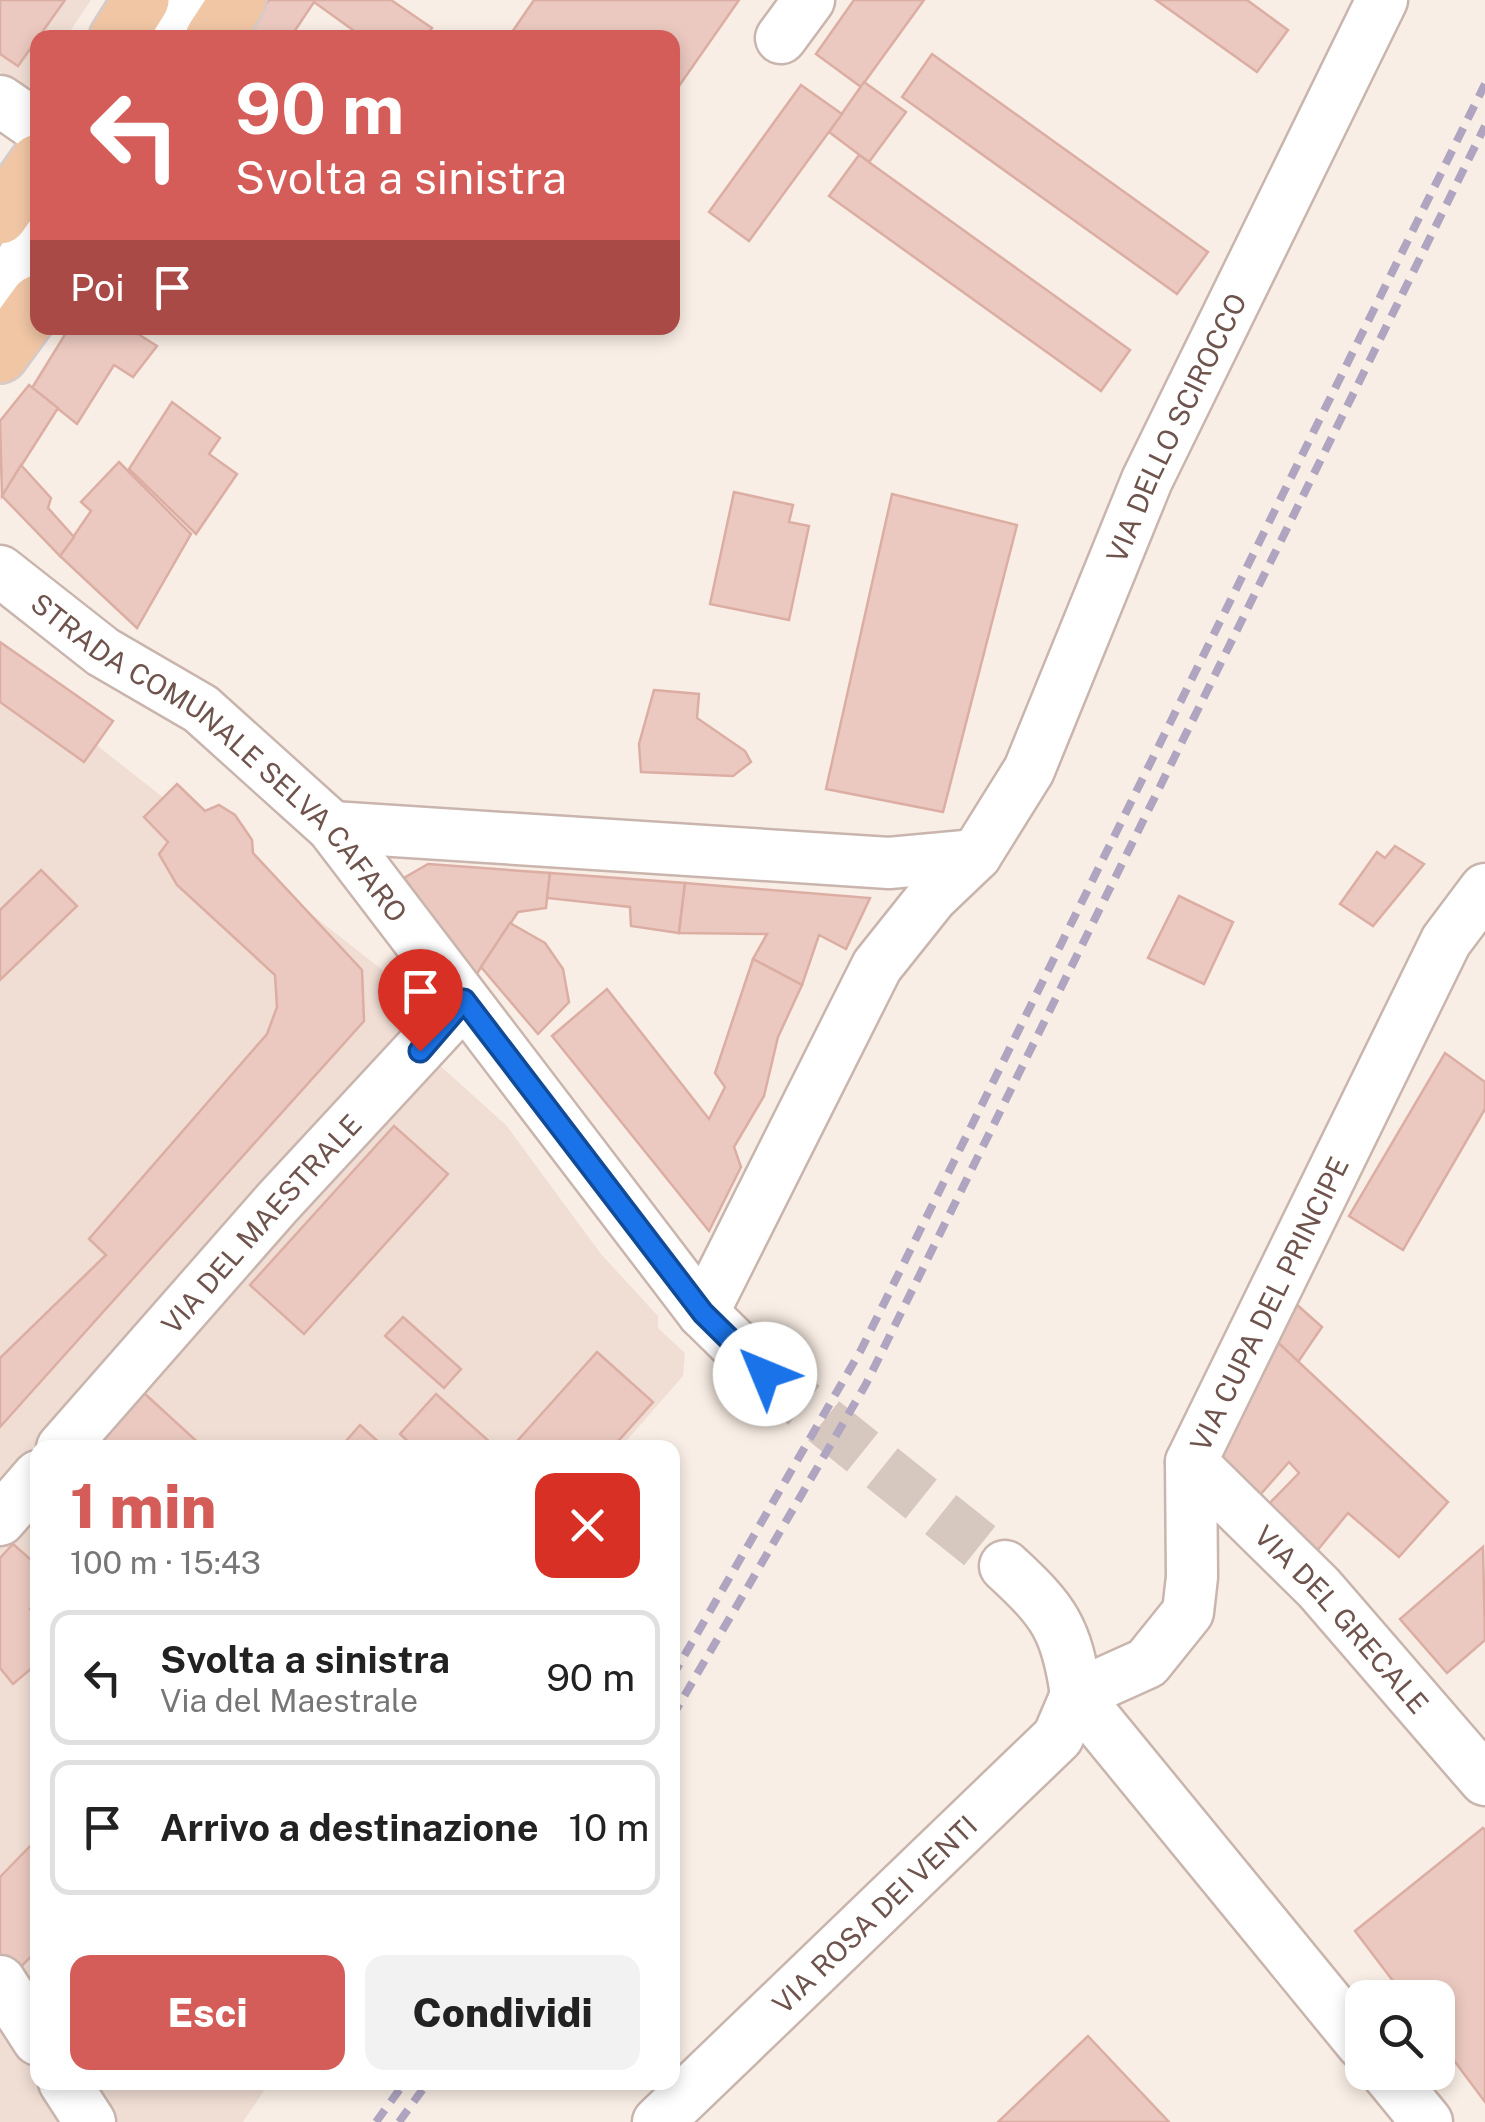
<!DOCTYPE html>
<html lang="it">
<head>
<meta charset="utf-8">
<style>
  :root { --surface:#fff; --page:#f2f2f2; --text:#222; --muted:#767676; --line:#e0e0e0; --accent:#d55d59 }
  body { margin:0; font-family:"Public Sans",sans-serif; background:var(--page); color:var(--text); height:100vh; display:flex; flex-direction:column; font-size:38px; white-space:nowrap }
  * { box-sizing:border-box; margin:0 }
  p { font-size:32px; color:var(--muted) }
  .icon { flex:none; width:55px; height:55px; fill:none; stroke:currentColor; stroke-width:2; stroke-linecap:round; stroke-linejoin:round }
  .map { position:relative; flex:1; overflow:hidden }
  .drawer { position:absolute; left:30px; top:1440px; width:650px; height:650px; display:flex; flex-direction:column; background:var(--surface); border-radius:20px; box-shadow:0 5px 15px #0003 }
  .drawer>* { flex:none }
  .guide { position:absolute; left:30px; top:30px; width:650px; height:305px; border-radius:20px; box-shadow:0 5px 15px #0003; background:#d55d59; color:#fff; overflow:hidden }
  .fabs { position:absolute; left:1345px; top:1980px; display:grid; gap:20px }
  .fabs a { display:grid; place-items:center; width:110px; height:110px; border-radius:20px; background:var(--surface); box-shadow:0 5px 15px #0003; font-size:50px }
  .pin { position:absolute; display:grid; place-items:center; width:85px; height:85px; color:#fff; margin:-102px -42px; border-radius:50% 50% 50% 0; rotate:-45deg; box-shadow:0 0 10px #0007 }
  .pin .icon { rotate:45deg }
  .me { position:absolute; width:110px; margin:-55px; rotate:315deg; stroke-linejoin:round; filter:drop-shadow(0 0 8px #0008) }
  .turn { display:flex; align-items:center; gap:35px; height:210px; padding:0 40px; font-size:45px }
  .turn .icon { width:130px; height:130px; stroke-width:2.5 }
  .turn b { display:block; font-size:70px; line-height:85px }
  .then { display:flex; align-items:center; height:95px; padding:0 40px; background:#0003; gap:20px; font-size:38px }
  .round { display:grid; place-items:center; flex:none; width:105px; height:105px; border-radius:20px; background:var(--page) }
  .headline { display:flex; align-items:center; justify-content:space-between; height:170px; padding:0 40px }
  h1 { font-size:60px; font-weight:800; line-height:75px; color:var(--accent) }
  .action { display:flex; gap:20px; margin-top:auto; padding:20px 40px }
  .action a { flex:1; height:115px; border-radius:20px; background:var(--accent); color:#fff; font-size:40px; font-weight:800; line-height:115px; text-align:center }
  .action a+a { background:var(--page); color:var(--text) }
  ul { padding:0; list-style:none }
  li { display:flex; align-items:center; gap:30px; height:135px; margin:0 20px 15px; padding:0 20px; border:5px solid var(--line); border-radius:20px }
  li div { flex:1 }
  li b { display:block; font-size:38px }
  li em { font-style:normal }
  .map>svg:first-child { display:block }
  .residential { fill:#f0ded4 }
  .building { fill:#ebc9c0; stroke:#dcaea3; stroke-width:2.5 }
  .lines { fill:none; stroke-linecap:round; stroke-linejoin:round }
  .minor-tunnel { stroke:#d6c7bf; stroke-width:50; stroke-dasharray:50 25; stroke-linecap:butt }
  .minor-casing { stroke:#c9b5ad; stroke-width:55 }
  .major-casing { stroke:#d4cbca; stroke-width:60 }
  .minor { stroke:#fff; stroke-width:50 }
  .major { stroke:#f0c6a5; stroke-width:55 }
  .rail { stroke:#afa5c1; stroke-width:8; stroke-dasharray:15 10; stroke-linecap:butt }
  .route-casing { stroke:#114b97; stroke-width:25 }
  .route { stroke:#1a73e8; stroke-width:18 }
  .labels { text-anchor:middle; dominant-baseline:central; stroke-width:10; stroke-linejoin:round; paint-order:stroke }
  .street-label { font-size:28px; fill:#6f534d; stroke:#fdf2eb }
</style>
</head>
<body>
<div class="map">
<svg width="1485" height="2122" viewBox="0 0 1485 2122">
  <rect width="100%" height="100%" fill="#f9eee5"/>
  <!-- residential -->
  <g class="residential">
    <polygon points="0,0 91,0 66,37 38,38 37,80 29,92 0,72"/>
    <polygon points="0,669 446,1020 63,1447 38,1448 37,1477 0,1521"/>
    <polygon points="437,1063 506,1125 601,1254 658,1316 658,1328 685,1353 683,1376 621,1447 90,1448"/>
    <polygon points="37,1506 38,2082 269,2083 243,2122 0,2122 0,1547"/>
  </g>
  <!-- building -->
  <g class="building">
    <polygon points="0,0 65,0 18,66 0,54"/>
    <polygon points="269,0 391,0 432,28 425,38 364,38 314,2 290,38 265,38 250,28"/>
    <polygon points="534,0 739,0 672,96 672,38 508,38"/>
    <polygon points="854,0 924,0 861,87 816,54"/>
    <polygon points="1156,0 1247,0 1288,30 1257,72"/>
    <polygon points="932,54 1208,252 1177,294 902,97"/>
    <polygon points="864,82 906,112 869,162 829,132"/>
    <polygon points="801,85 842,114 749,241 709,212"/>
    <polygon points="859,155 1130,350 1101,391 829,196"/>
    <polygon points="69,328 138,328 135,332 157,346 133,377 114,365 77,424 32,388"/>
    <polygon points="29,385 58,408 2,496 0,421"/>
    <polygon points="172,402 220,438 209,454 237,474 196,534 129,469"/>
    <polygon points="119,462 191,534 137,628 60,556 91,511 81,502"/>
    <polygon points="21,465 51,498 48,508 74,537 60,556 2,496"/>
    <polygon points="734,492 793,505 789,522 809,526 789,620 710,604"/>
    <polygon points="892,494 1017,525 943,812 826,789"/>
    <polygon points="0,642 113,721 84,762 0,702"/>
    <polygon points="654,690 699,694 697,718 745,751 751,762 733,776 641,772 639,744"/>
    <polygon points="177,784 205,811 219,805 235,815 252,840 253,853 362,970 364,1021 0,1427 0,1358 106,1255 89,1239 267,1034 277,1007 275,975 177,885 159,854 168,842 144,817"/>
    <polygon points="1395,846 1424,864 1373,926 1340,904 1377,852 1385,858"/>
    <polygon points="428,864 550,873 546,908 518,912 476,975 404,878"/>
    <polygon points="41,870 77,906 0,980 0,910"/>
    <polygon points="550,873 685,883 679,933 631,926 630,907 547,898"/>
    <polygon points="685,883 870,898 846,949 819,935 802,985 753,959 767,934 679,933"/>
    <polygon points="1179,896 1233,922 1204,984 1148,958"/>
    <polygon points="510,923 545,943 563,969 569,1002 538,1034 481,967"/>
    <polygon points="753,959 802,985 778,1037 764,1096 734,1147 741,1167 709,1231 552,1036 607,989 709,1119 725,1087 715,1073"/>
    <polygon points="1445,1053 1485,1082 1485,1109 1403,1250 1349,1216"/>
    <polygon points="394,1126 448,1174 304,1334 250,1285"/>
    <polygon points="1295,1303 1322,1327 1298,1362 1278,1343"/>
    <polygon points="403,1317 461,1369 444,1388 385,1336"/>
    <polygon points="1270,1335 1448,1502 1399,1557 1348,1513 1316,1552 1267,1506 1299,1473 1289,1462 1259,1496 1211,1454"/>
    <polygon points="597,1352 653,1402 612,1448 511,1448"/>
    <polygon points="144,1393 204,1448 95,1448"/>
    <polygon points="436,1394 491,1443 488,1448 415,1448 400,1434"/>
    <polygon points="360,1425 385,1448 340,1448"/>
    <polygon points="13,1544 38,1566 38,1601 30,1609 38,1615 38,1663 13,1684 0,1668 0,1558"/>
    <polygon points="1483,1547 1485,1640 1447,1673 1400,1619"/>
    <polygon points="1483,1828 1485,1830 1485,2102 1438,2039 1438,1998 1406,1998 1355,1931"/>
    <polygon points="38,1838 38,1949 15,1973 0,1954 0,1877"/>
    <polygon points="1088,2036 1169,2122 998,2122"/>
  </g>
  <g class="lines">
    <!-- minor-tunnel -->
    <polyline class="minor-tunnel" points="765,1374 1005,1566"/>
    <defs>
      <g id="minor">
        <polyline points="168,38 191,0"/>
        <polyline points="781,38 809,0"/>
        <polyline points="0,101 38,127"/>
        <polyline points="0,291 38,236"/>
        <path id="s1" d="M 0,571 L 103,652 L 201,709 L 332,827 L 703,1313 L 765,1374"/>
        <polyline points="332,827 889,863 976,855"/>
        <path id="s2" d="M 703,1313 L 877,966 L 932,897 L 976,855 L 1029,770 L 1147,480 L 1382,0"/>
        <path id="s3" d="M 62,1448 L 277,1203 L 464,1001"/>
        <path id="s4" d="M 1191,1462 L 1319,1588 L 1485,1780"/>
        <polyline points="0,1520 38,1476"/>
        <path d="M 1005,1566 C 1054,1611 1067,1629 1076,1695 L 1362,2044"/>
        <path id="s5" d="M 1076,1695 L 1147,1663 L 1188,1612 L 1192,1577 L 1191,1462 L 1446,941 L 1485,889"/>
        <polyline points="0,1981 38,2040"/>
        <polyline points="1386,2072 1427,2122"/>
        <polyline points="64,2082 90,2122"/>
        <path id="s6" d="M 658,2122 L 1058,1737 L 1076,1695"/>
      </g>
      <g id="major">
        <polyline points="117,38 141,0"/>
        <polyline points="213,38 238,0"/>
        <polyline points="0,216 38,162"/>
        <polyline points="0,355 38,303"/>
      </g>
    </defs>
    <!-- minor casing -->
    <use href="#minor" class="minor-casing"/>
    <!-- major casing -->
    <use href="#major" class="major-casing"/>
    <!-- minor -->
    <use href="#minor" class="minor"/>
    <!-- major -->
    <use href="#major" class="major"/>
    <!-- rail -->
    <g class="rail">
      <polyline points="672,1677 861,1350 1485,84"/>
      <polyline points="672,1717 866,1384 1485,126"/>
      <polyline points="376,2122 405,2082"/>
      <polyline points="399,2122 428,2082"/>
    </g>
  </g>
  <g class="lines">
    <defs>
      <polyline id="route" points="420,1051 464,1000 703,1313 765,1374"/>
    </defs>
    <!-- route casing -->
    <use href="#route" class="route-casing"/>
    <!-- route -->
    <use href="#route" class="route"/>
  </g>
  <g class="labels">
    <!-- street labels -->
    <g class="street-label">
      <text stroke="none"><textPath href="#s2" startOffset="1010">VIA DELLO SCIROCCO</textPath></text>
      <text stroke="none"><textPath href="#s1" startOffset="290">STRADA COMUNALE SELVA CAFARO</textPath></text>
      <text stroke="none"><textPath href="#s3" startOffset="300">VIA DEL MAESTRALE</textPath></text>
      <text stroke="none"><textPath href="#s5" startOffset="470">VIA CUPA DEL PRINCIPE</textPath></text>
      <text stroke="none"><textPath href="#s4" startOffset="218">VIA DEL GRECALE</textPath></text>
      <text stroke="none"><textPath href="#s6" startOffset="300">VIA ROSA DEI VENTI</textPath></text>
    </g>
  </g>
</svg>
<div class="fabs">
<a><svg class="icon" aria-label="search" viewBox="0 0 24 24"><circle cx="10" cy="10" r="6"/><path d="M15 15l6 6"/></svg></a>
</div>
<div class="pin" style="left:420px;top:1051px;background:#d93025"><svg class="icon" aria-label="arrive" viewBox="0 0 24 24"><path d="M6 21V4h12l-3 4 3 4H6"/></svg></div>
<svg class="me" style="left:765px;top:1374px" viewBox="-20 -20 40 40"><circle r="19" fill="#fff"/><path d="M0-13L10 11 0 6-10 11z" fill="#1a73e8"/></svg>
<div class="guide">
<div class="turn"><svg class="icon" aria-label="left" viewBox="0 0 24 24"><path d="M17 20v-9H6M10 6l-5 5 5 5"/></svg><div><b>90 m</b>Svolta a sinistra</div></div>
<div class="then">Poi<svg class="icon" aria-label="arrive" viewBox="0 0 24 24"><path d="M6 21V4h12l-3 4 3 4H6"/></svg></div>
</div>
<section class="drawer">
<div class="headline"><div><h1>1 min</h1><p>100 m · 15:43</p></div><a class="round" style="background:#d93025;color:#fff"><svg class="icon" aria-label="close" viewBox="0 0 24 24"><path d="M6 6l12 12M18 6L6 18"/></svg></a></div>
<ul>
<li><svg class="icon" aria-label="left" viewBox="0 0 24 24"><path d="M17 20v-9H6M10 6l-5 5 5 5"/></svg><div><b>Svolta a sinistra</b><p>Via del Maestrale</p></div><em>90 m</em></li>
<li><svg class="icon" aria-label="arrive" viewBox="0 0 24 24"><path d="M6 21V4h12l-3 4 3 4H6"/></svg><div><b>Arrivo a destinazione</b></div><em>10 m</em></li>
</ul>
<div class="action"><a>Esci</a><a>Condividi</a></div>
</section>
</div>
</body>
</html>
